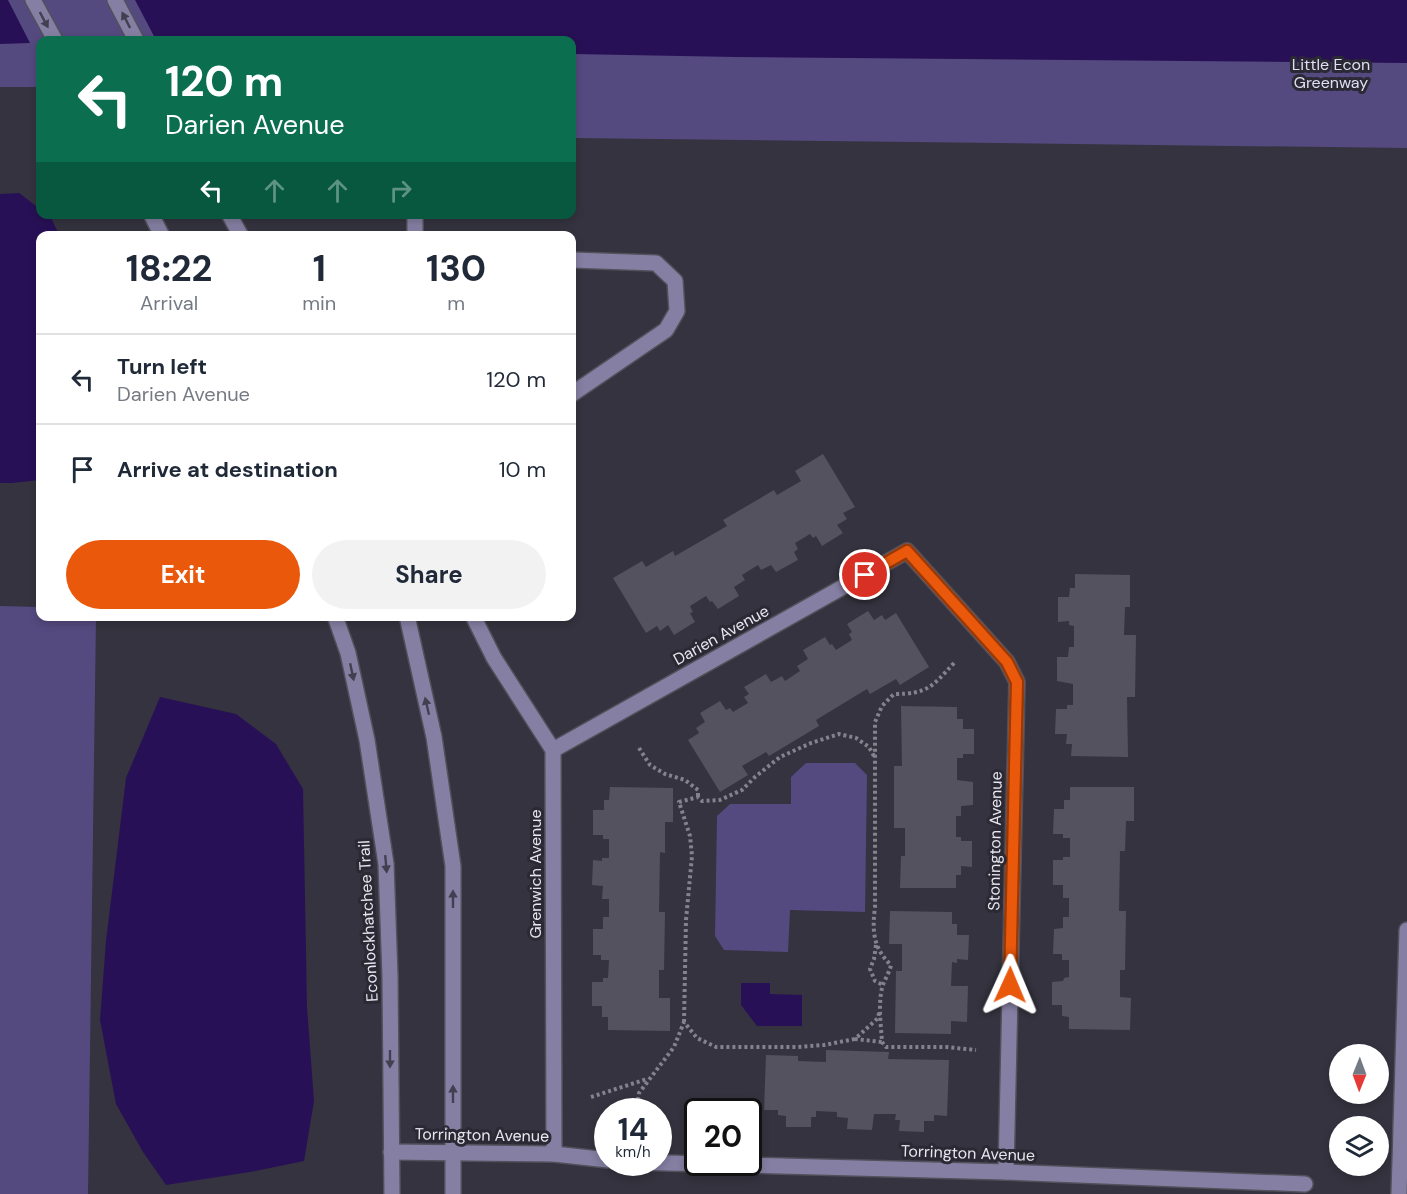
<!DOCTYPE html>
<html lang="en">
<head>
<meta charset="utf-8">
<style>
  :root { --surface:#fff; --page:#f2f2f3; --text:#1f2937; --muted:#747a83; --line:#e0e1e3; --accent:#ea580c }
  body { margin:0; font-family:"DM Sans",sans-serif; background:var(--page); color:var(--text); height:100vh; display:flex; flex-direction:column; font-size:22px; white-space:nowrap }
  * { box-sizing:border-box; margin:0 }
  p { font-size:20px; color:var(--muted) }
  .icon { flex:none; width:33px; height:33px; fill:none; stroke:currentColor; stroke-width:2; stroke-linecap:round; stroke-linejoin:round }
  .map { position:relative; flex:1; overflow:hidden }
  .drawer { position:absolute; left:36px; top:231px; width:540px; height:390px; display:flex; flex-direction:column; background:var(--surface); border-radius:12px; box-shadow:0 3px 9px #0003 }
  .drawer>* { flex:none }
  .banner { position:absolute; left:36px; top:36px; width:540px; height:183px; border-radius:12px; box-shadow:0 3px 9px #0003; background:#0b6e4f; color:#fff; overflow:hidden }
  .needle { width:39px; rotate:181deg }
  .buttons { position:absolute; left:1329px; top:1044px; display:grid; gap:12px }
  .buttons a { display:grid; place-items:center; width:60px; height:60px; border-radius:50%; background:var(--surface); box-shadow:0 3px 9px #0003; font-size:30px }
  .speed { position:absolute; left:594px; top:1098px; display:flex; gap:12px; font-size:30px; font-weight:700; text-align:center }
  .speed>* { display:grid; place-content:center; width:78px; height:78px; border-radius:50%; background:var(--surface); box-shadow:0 3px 9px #0003; line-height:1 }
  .speed small { font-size:15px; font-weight:400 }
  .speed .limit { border:3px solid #111; border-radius:9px; background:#fff; color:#111 }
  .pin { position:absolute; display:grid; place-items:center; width:51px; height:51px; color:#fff; margin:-26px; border:3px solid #fff; border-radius:50%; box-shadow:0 2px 6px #0007 }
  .me { position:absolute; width:66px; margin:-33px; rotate:1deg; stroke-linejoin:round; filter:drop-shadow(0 0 4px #0008) }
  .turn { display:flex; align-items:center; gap:21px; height:126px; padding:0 30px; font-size:27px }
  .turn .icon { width:78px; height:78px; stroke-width:2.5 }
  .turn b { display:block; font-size:42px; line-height:51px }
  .lanes { display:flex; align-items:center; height:57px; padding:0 30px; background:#0003; justify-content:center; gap:30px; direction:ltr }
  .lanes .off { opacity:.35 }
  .eta { display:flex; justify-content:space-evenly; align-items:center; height:102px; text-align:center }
  .eta b { font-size:36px; font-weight:700; line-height:42px }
  .action { display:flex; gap:12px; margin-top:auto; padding:12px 30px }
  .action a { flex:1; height:69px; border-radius:36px; background:var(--accent); color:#fff; font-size:24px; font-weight:700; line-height:69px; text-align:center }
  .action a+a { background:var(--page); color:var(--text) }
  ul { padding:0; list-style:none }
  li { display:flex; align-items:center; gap:18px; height:90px; padding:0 30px; border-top:2px solid var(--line) }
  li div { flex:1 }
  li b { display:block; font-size:22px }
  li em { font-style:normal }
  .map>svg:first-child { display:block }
  .green { fill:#554a7f }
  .water { fill:#281056 }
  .building { fill:#54525f }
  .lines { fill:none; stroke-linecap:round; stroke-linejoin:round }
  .minor-casing { stroke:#51505b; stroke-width:18 }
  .path { stroke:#83828d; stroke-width:4; stroke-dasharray:3 3; stroke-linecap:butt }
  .minor { stroke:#8580a3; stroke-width:15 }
  .oneway { fill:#413f50 }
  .route-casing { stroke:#983908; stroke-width:15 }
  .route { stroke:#ea580c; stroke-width:10 }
  .labels { text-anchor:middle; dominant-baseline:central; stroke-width:6; stroke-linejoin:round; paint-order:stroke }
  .park-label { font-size:16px; fill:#e0def3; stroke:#2a2934 }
  .street-label { font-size:16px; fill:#e8e7ef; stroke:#2a2934 }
</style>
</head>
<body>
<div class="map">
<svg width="1407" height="1194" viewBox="0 0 1407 1194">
  <rect width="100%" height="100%" fill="#34333f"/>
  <!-- green -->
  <g class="green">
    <polygon points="0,0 1407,0 1407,148 572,138 572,40 40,40 40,87 0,87"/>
    <polygon points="0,606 40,607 40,616 96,617 88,1194 0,1194"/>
    <polygon points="806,763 855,763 867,775 865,912 790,910 788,952 724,950 715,936 717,816 730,804 791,804 791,777"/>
  </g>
  <!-- water -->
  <g class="water">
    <polygon points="0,0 8,0 30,43 0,44"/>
    <polygon points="135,0 1407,0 1407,63 735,57 572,54 572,40 156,40"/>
    <polygon points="19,193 40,209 40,214 50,215 59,235 40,236 40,480 12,483 0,483 0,194"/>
    <polygon points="160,697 236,714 276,744 303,789 307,1007 314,1101 304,1161 250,1172 166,1185 143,1152 116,1104 100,1020 106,941 126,778"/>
    <polygon points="741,983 770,983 770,994 802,995 802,1026 757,1026 741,1005"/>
  </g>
  <!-- building -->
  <g class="building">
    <polygon points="823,454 855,507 843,513 847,519 837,525 843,533 822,546 816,536 813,538 810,534 795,543 798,549 794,552 798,560 776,572 771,565 761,570 758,565 742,575 745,580 734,587 739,596 718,609 712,601 710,602 706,596 690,606 693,612 690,613 695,622 674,635 668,625 660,631 657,626 646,633 613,578 642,561 646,567 673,551 675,556 727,526 723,520 774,490 777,495 801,481 795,471"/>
    <polygon points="1075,574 1130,575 1130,607 1125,607 1124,635 1136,635 1135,697 1127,697 1128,757 1071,756 1072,744 1066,744 1067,734 1055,734 1056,709 1067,709 1067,705 1073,705 1073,684 1057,681 1057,657 1068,657 1069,647 1074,647 1074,626 1069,625 1069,621 1058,622 1058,597 1069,597 1070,588 1075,588"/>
    <polygon points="868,611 874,620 882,615 885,620 896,613 929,667 900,685 896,679 870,694 867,689 816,720 819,726 769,756 766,752 742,766 748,775 720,792 688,740 699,733 696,728 705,722 700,713 720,701 726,710 730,708 733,712 748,703 744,697 749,694 744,687 766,674 771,682 782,676 785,681 800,671 797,666 808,659 803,650 825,637 830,645 832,644 836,650 852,640 849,634 852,632 847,624"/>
    <polygon points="901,706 957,707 957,719 963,719 963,729 974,729 974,754 963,754 963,758 957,758 957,780 973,782 973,805 961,806 961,816 956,816 956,837 961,837 961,841 972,841 972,867 961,866 961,875 956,875 956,888 900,888 901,856 905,856 905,828 894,828 894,766 902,766"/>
    <polygon points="610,787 673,788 673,822 665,822 665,853 660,852 659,912 665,912 664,970 659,970 659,998 670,998 670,1031 608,1030 608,1017 602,1017 602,1006 592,1006 592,982 603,982 603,978 608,978 609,960 601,960 601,955 593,955 593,929 603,929 603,917 609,917 609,899 602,899 603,886 592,885 593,860 602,861 602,858 609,858 609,839 603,839 603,835 593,835 593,810 604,810 604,800 609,800"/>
    <polygon points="1070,787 1134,787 1134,821 1126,821 1125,851 1120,851 1119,911 1126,911 1125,970 1120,970 1120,997 1131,998 1130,1030 1069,1029 1069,1017 1062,1016 1062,1005 1052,1005 1052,982 1063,981 1064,978 1069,977 1069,960 1062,960 1062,954 1053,954 1054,929 1063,928 1063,917 1069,917 1069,898 1063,898 1063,885 1053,885 1053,860 1063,860 1063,857 1070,857 1070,838 1063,838 1063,834 1053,834 1054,809 1064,809 1064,800 1070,800"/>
    <polygon points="890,911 952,912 952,924 957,924 957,935 969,935 968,960 957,959 957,963 952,962 951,986 968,986 967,1022 951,1021 951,1034 895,1033 896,971 902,971 902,944 889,944"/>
    <polygon points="826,1050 889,1052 888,1059 949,1060 947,1116 934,1115 934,1121 924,1121 924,1132 899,1131 900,1120 895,1120 896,1114 874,1114 872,1130 847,1129 848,1118 837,1117 837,1112 816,1111 816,1117 811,1117 811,1127 786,1127 786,1116 778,1115 778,1110 764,1110 766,1055 798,1056 798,1061 826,1062"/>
  </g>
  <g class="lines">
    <defs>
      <g id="minor">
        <polyline points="33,0 55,40"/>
        <polyline points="115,0 136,40"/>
        <polyline points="151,214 162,236"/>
        <polyline points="229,214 241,236"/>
        <polyline points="415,236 415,214"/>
        <polyline points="572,260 656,263 675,281 677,311 666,330 572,394"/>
        <polyline points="335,616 348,653 367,740 386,864 390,976 392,1194"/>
        <polyline points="407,616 434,737 453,866 453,1194"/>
        <polyline points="473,616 494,658 553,750 554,1154"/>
        <polyline points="553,750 907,551 1007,662 1017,682 1006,1172"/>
        <polyline points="391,1152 554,1154 608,1160"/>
        <polyline points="629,1162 1006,1172 1305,1184"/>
        <polyline points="1399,1194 1407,930"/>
      </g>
    </defs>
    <!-- minor casing -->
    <use href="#minor" class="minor-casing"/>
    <!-- path -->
    <g class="path">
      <path d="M 954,663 C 932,687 927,694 894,694 L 882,706 L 875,722 L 875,907 C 872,931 873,948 891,965 C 889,974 884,980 882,988 C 878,1006 881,1025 882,1042 L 886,1047 L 946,1047 L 976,1050"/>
      <polyline points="639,748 650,765 665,774 685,780 698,790 698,797"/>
      <polyline points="876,945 874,959 870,969 875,981 883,985"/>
      <polyline points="879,1013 878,1018 855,1039 882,1042"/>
      <polyline points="684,1022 686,920 692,856 690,836 679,802 698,797 702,801 720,800 742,790 755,777 780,757 811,743 839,734 856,738 869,747 875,758"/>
      <polyline points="591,1097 647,1079"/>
      <polyline points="636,1112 639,1093 674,1047 684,1022 697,1038 716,1047 797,1047 824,1045 855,1039"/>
    </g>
    <!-- minor -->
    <use href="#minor" class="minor"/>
  </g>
  <!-- one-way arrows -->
  <defs><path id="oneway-solid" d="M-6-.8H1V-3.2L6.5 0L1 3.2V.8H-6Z" transform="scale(1.5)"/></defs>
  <g class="oneway">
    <use href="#oneway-solid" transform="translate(44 20) rotate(62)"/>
    <use href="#oneway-solid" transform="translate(126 20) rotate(-117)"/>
    <use href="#oneway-solid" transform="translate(352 672) rotate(78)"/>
    <use href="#oneway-solid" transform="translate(427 706) rotate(-103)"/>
    <use href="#oneway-solid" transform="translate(386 864) rotate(85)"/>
    <use href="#oneway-solid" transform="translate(453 899) rotate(-90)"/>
    <use href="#oneway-solid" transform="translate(390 1059) rotate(90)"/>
    <use href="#oneway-solid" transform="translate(453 1094) rotate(-90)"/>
  </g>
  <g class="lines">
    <defs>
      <polyline id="route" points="865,575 907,551 1007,662 1017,682 1010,985"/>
    </defs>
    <!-- route casing -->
    <use href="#route" class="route-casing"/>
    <!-- route -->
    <use href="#route" class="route"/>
  </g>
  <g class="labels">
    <!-- park labels -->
    <g class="park-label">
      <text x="1331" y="64">Little Econ<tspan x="1331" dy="18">Greenway</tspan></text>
    </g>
    <!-- street labels -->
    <g class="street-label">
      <text transform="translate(721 635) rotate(-29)">Darien Avenue</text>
      <text transform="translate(995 841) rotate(-89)">Stonington Avenue</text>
      <text transform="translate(535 874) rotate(-90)">Grenwich Avenue</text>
      <text transform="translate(368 921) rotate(-93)">Econlockhatchee Trail</text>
      <text transform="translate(482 1135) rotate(1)">Torrington Avenue</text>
      <text transform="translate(968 1153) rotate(2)">Torrington Avenue</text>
    </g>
  </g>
</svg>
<div class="buttons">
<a><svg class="needle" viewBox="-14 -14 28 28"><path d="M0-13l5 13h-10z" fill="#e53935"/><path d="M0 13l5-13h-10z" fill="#747a83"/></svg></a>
<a><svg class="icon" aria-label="layers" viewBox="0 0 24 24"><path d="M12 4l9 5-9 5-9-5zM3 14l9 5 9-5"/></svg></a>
</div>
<div class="speed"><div>14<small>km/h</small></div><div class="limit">20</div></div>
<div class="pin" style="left:865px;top:575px;background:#d93025"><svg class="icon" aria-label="arrive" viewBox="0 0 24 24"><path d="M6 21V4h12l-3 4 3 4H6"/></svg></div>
<svg class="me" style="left:1010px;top:985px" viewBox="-20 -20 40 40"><path d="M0-17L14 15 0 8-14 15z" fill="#ea580c" stroke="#fff" stroke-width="4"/></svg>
<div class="banner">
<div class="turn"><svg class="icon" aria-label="left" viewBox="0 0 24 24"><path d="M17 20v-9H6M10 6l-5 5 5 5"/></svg><div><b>120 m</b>Darien Avenue</div></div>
<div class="lanes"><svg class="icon" aria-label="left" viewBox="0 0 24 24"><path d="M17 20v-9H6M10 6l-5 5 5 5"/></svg><svg class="icon off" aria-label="ahead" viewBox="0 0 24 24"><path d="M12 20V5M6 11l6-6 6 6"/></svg><svg class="icon off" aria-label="ahead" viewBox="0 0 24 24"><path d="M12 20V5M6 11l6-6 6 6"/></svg><svg class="icon off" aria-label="right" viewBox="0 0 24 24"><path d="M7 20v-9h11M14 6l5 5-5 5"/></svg></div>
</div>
<section class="drawer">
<div class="eta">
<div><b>18:22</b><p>Arrival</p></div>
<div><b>1</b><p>min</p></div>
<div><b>130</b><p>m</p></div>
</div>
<ul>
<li><svg class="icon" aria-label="left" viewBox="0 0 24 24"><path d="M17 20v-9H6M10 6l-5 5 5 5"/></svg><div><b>Turn left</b><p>Darien Avenue</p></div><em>120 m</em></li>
<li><svg class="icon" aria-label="arrive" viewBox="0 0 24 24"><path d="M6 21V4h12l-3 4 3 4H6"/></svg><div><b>Arrive at destination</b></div><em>10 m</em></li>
</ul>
<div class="action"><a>Exit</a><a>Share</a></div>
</section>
</div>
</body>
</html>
